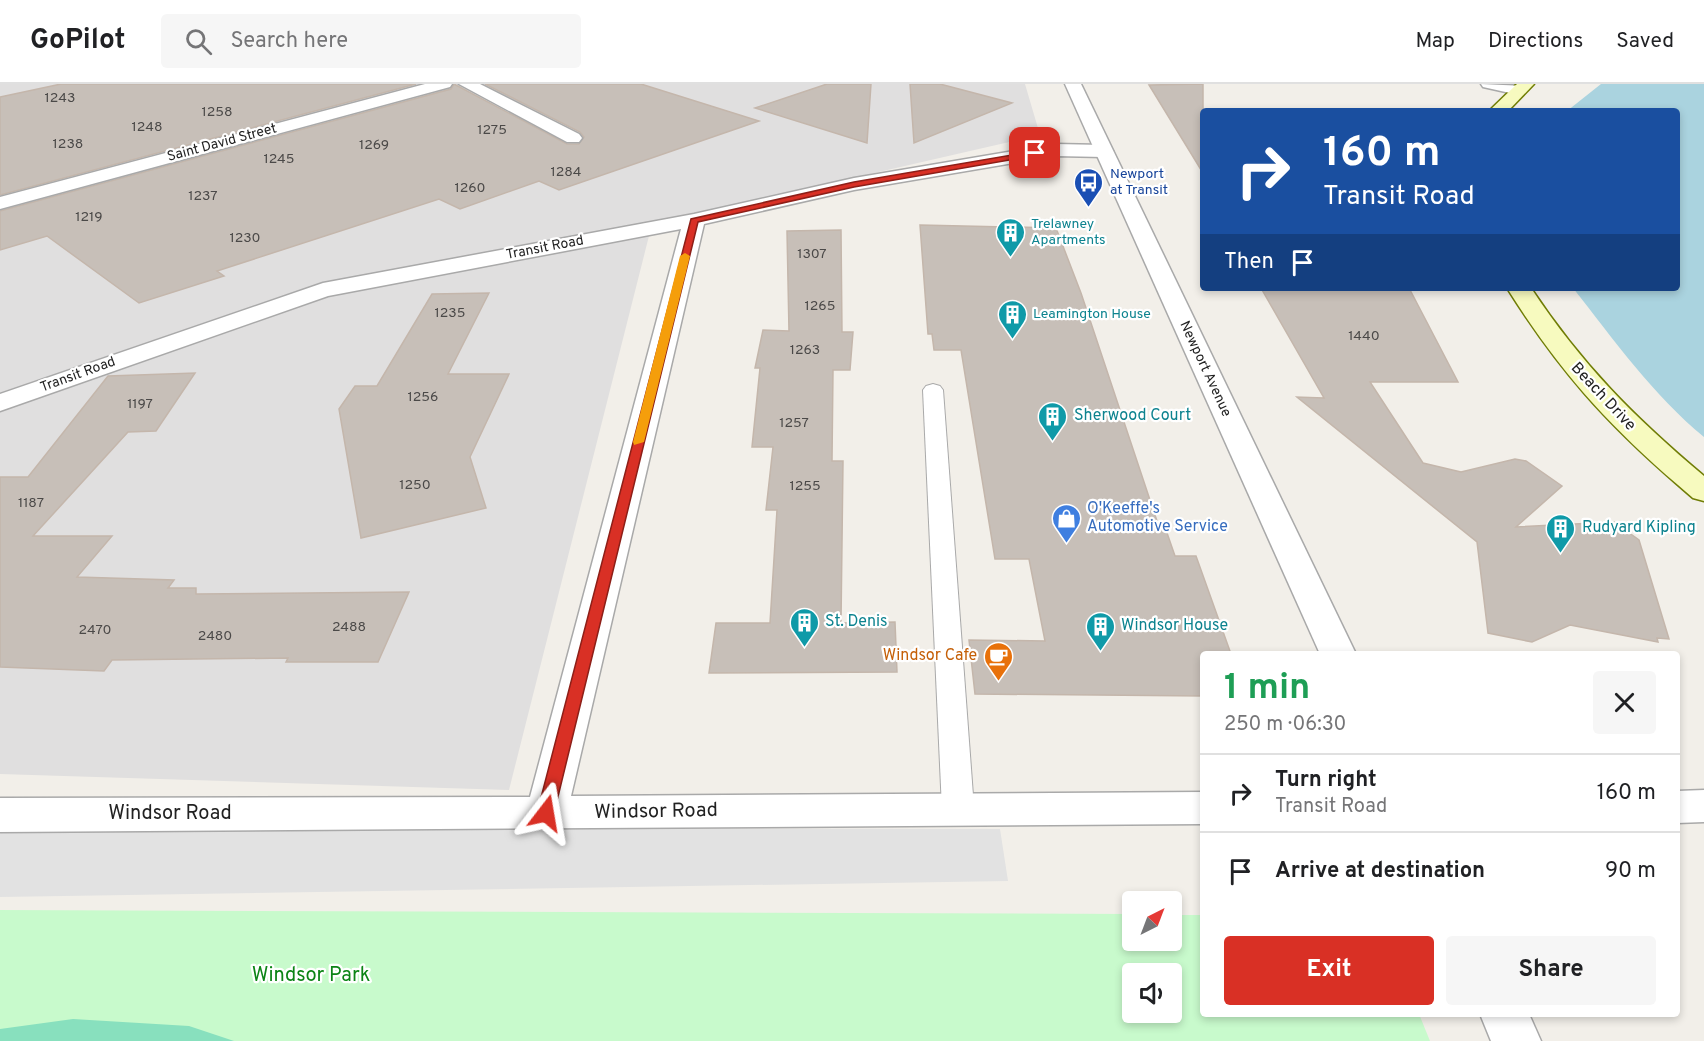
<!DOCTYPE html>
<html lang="en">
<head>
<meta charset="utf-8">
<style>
  :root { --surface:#fff; --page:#f6f6f6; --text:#202124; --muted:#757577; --line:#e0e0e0; --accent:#d93025 }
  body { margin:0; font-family:Overpass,sans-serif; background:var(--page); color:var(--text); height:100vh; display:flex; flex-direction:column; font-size:22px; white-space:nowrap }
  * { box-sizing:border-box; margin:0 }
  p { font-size:20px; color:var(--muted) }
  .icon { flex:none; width:33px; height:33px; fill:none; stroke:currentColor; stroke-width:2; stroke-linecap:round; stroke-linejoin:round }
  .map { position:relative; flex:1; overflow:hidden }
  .panel { position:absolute; left:1200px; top:567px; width:480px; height:366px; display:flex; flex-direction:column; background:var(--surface); border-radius:6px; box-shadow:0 3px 9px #0003 }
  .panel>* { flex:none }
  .banner { position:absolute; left:1200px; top:24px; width:480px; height:183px; border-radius:6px; box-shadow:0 3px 9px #0003; background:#1a4fa0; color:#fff; overflow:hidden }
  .needle { width:39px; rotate:42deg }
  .controls { position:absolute; left:1122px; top:807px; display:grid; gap:12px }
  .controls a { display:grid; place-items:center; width:60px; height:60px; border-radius:6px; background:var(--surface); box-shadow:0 3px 9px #0003; font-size:30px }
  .pin { position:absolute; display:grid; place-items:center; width:51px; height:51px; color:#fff; margin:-26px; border-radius:12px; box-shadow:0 3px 9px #0006 }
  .me { position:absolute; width:66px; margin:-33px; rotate:14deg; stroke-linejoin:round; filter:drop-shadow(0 0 4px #0008) }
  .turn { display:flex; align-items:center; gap:21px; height:126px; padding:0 24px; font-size:27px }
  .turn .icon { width:78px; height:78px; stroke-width:2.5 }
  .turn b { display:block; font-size:42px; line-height:51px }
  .then { display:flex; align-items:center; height:57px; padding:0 24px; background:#0003; gap:12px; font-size:22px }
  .round { display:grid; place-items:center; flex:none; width:63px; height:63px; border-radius:6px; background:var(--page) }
  .overview { display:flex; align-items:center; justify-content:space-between; height:102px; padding:0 24px }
  h1 { font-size:36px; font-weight:700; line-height:45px; color:#1e9e55 }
  .primary-button { display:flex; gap:12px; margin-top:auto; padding:12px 24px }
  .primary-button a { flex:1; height:69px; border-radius:6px; background:var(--accent); color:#fff; font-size:24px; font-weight:700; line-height:69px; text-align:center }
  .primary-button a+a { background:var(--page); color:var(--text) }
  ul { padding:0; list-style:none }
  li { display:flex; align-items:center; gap:18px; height:78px; padding:0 24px; border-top:2px solid var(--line) }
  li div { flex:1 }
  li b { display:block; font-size:22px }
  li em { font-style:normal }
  header { display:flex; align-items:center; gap:36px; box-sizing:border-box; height:84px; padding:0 30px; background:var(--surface); border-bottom:2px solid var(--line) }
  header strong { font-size:28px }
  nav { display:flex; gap:33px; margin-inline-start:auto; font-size:21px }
  .search { width:420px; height:54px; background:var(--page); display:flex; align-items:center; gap:15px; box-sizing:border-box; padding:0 21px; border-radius:6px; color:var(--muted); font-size:22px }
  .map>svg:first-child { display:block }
  .residential { fill:#e0dfdf }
  .park { fill:#c8facc; fill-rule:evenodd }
  .pitch { fill:#88e0be }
  .parking { fill:#e2e2e2 }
  .water { fill:#aad3df }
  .building { fill:#c7bfb8; stroke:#c4b6ab; stroke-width:1.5 }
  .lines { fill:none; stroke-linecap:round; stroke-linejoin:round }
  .service-casing { stroke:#a9a9a9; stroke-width:2 }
  .minor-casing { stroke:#a9a9a9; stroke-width:3 }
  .tertiary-casing { stroke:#a9a9a9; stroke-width:3 }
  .secondary-casing { stroke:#707d05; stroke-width:3 }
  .service { fill:#fff; fill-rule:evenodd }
  .minor { fill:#fff; fill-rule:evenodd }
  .tertiary { fill:#fff; fill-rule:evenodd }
  .secondary { fill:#f7fabf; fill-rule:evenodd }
  .route { fill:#d93025; stroke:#8d1f18; stroke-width:1.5 }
  .slow { fill:#f59e0b }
  .labels { text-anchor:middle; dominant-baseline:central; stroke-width:4.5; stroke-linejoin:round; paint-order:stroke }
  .number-label { font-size:14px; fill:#4b4948 }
  .far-street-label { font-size:14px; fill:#222; stroke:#fff }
  .far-transit-label { font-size:14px; fill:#164399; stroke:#fff; text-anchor:start }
  .far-culture-label { font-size:14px; fill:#0d838f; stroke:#fff; text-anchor:start }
  .street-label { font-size:16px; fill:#222; stroke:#fff }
  .culture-label { font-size:16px; fill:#0d838f; stroke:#fff; text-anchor:start }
  .shop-label { font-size:16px; fill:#366cbe; stroke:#fff; text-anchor:start }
  .food-label { font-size:16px; fill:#c56008; stroke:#fff; text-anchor:end }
  .near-street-label { font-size:20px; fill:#222; stroke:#fff }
  .near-park-label { font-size:20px; fill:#0c8416; stroke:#fff }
</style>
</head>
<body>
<header>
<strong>GoPilot</strong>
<div class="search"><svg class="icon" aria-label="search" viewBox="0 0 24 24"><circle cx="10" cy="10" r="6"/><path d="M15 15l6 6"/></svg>Search here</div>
<nav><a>Map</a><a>Directions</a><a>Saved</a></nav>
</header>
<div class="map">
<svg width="1704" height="957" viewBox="0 0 1704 957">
  <rect width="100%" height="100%" fill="#f2efe9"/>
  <!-- residential -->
  <polygon class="residential" points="0,0 1025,0 1040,51 652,140 509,706 0,690"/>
  <!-- park -->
  <path class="park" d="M 0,826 L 1132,830 L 1132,856 L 1172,856 L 1172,831 L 1203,831 L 1203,930 L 1419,930 L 1430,957 L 0,957 ZM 1132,890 L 1172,890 L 1172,928 L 1132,928 Z"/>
  <!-- pitch -->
  <polygon class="pitch" points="73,935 189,942 234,957 0,957 0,945"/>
  <!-- parking -->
  <polygon class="parking" points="0,743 1000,745 1008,797 0,813"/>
  <!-- water -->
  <path class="water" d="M 1601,0 L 1704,0 L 1704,353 C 1653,311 1614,256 1573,204 L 1677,204 L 1677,27 L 1567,27 Z"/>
  <!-- building -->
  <g class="building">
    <polygon points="61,0 416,0 0,111 0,13"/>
    <polygon points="454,0 567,60 579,60 584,53 580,48 485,0 641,0 759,37 559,106 539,97 460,125 439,115 217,187 224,192 139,219 47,152 0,166 0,127 451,5"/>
    <polygon points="827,0 871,0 867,59 755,24"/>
    <polygon points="910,0 940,0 1012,19 914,59"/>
    <polygon points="1203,0 1203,89 1149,1"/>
    <polygon points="920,141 1056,144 1081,209 1160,446 1166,446 1175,472 1196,472 1231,570 1203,570 1203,612 975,610 969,556 1045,557 1029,475 995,475 961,266 934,266 932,250 928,250"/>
    <polygon points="841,146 842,248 853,248 850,286 833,286 832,377 843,377 841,539 895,538 897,588 709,589 716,539 770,539 777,426 766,426 773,363 752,363 760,284 755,284 763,246 789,247 787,147"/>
    <polygon points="1261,204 1409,204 1458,298 1370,298 1423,379 1461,388 1515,375 1526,377 1562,402 1516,443 1614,438 1639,456 1669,555 1657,554 1658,558 1570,541 1532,558 1488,549 1477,458 1297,313 1324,314"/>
    <polygon points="489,209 448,290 509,290 470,373 486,424 361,454 339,325 355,302 377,302 432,210"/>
    <polygon points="195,289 156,347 128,348 33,452 112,452 77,493 174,496 168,504 196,504 196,510 409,508 378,578 286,578 288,574 112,576 104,587 0,583 0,393 28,393 108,292"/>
  </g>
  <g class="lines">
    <defs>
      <polygon id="service" points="933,300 940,302 943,306 974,725 969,734 958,738 947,734 942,725 923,306 926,302"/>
      <g id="minor">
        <polygon points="425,0 452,0 450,3 0,125 0,113"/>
        <polygon points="459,0 480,0 579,50 582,54 579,58 567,58"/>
        <polygon points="1481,0 1525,2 1527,6 1519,11 1483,3"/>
        <polygon points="1055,60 1104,61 1113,67 1104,73 1055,72 854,106 704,140 571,712 1203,708 1203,740 0,748 0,714 530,713 681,145 328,212 0,327 0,310 323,199 694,130 854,94"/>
      </g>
      <g id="tertiary">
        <polygon points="1065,0 1081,0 1356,570 1320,570"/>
        <polygon points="1704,706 1704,738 1677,739 1677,707"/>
        <polygon points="1480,930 1529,930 1541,957 1491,957"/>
      </g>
      <g id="secondary">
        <polygon points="1517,0 1534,0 1508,27 1489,27"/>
        <path d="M 1507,204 L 1531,204 C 1582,281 1634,333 1704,392 L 1704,417 L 1693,414 L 1678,401 C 1605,338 1558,285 1507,204 Z"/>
      </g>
    </defs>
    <!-- service casing -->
    <use href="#service" class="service-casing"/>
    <!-- minor casing -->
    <use href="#minor" class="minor-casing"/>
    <!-- tertiary casing -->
    <use href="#tertiary" class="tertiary-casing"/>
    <!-- secondary casing -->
    <use href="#secondary" class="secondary-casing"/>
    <!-- service -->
    <use href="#service" class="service"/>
    <!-- minor -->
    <use href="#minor" class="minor"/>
    <!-- tertiary -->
    <use href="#tertiary" class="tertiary"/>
    <!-- secondary -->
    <use href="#secondary" class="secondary"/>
  </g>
  <!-- route -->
  <polygon class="route" points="1035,67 1038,71 854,103 698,138 554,729 552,734 539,734 537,729 691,135 854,98"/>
  <!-- slow -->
  <polygon class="slow" points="685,169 690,172 644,358 634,361 633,358 680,172"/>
  <!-- icons -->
  <defs>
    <symbol id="bus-pin" viewBox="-11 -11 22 30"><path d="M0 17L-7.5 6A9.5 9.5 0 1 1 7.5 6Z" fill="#1a4fb4" stroke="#fff"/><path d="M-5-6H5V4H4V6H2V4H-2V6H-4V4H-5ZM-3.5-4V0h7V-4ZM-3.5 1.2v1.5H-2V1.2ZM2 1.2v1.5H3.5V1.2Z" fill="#fff"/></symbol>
    <symbol id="building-pin" viewBox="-11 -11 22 30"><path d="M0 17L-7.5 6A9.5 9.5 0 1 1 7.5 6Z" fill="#0f9aa8" stroke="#fff"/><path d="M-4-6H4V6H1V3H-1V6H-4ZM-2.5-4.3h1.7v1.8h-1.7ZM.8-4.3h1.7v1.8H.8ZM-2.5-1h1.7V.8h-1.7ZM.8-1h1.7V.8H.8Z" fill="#fff"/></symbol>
    <symbol id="shop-pin" viewBox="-11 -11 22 30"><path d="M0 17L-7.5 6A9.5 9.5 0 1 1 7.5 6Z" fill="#3f7fe0" stroke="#fff"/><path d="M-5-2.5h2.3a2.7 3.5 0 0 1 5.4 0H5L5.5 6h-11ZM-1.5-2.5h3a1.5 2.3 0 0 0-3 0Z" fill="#fff"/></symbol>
    <symbol id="cafe-pin" viewBox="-11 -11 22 30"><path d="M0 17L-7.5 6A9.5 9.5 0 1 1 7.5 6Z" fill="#e8710a" stroke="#fff"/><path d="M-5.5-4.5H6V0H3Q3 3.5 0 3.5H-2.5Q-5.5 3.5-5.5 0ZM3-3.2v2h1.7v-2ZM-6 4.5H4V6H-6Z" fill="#fff"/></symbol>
  </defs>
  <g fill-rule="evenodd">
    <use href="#bus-pin" x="1072" y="82" width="33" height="45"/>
    <use href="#building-pin" x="994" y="132" width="33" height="45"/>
    <use href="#building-pin" x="996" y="214" width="33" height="45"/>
    <use href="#building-pin" x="1036" y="316" width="33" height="45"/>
    <use href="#shop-pin" x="1050" y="418" width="33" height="45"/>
    <use href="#building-pin" x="1544" y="428" width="33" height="45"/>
    <use href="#building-pin" x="788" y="522" width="33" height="45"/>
    <use href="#building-pin" x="1084" y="526" width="33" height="45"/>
    <use href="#cafe-pin" x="982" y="556" width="33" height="45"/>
  </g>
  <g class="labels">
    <!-- number labels -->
    <g class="number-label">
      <text x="60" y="14">1243</text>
      <text x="217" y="28">1258</text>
      <text x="147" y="43">1248</text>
      <text x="492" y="46">1275</text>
      <text x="68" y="60">1238</text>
      <text x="374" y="61">1269</text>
      <text x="279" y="75">1245</text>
      <text x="566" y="88">1284</text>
      <text x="470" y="104">1260</text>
      <text x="203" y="112">1237</text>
      <text x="89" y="133">1219</text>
      <text x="245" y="154">1230</text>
      <text x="812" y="170">1307</text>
      <text x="820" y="222">1265</text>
      <text x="450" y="229">1235</text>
      <text x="1364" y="252">1440</text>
      <text x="805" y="266">1263</text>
      <text x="423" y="313">1256</text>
      <text x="140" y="320">1197</text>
      <text x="794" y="339">1257</text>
      <text x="415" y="401">1250</text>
      <text x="805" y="402">1255</text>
      <text x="31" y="419">1187</text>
      <text x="349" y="543">2488</text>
      <text x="95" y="546">2470</text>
      <text x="215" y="552">2480</text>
    </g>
    <!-- far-street labels -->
    <g class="far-street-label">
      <text transform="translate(222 59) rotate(-15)">Saint David Street</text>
      <text transform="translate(545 164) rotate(-11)">Transit Road</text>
      <text transform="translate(1205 285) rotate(65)">Newport Avenue</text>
      <text transform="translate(78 291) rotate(-20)">Transit Road</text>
    </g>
    <!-- far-transit labels -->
    <g class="far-transit-label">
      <text x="1110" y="90">Newport<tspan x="1110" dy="16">at Transit</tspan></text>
    </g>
    <!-- far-culture labels -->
    <g class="far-culture-label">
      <text x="1031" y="140">Trelawney<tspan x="1031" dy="16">Apartments</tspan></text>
      <text x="1033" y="230">Leamington House</text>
    </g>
    <!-- street labels -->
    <g class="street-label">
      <text transform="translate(1603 313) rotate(47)">Beach Drive</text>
    </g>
    <!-- culture labels -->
    <g class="culture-label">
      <text x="1074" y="332">Sherwood Court</text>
      <text x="1582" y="444">Rudyard Kipling</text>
      <text x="825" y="538">St. Denis</text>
      <text x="1121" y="542">Windsor House</text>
    </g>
    <!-- shop labels -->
    <g class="shop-label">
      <text x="1087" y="425">O'Keeffe's<tspan x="1087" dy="18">Automotive Service</tspan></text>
    </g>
    <!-- food labels -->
    <g class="food-label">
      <text x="977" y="572">Windsor Cafe</text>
    </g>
    <!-- near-street labels -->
    <g class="near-street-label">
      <text transform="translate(656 728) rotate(-1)">Windsor Road</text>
      <text x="170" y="730">Windsor Road</text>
    </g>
    <!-- near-park labels -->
    <g class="near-park-label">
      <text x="311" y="892">Windsor Park</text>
    </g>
  </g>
</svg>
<div class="controls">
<a><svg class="needle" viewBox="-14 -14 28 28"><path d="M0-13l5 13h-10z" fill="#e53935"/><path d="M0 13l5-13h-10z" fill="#757577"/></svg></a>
<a><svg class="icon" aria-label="sound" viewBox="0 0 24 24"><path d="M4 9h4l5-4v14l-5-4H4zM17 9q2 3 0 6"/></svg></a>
</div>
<div class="pin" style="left:1035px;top:69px;background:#d93025"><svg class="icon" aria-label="arrive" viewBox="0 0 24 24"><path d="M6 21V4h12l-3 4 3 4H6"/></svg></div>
<svg class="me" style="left:546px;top:729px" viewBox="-20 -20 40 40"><path d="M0-17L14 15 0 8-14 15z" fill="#d93025" stroke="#fff" stroke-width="4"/></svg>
<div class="banner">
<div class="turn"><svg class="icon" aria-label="right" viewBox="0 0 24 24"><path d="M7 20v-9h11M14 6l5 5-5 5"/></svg><div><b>160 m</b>Transit Road</div></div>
<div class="then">Then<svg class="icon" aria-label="arrive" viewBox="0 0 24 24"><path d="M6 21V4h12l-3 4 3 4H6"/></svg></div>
</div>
<section class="panel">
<div class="overview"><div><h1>1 min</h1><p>250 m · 06:30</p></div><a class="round"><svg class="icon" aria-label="close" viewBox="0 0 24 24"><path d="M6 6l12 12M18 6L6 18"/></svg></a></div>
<ul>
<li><svg class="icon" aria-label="right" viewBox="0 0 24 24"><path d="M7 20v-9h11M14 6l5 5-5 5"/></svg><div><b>Turn right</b><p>Transit Road</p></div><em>160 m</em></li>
<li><svg class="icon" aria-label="arrive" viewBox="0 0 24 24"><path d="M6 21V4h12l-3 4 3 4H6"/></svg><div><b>Arrive at destination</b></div><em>90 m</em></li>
</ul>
<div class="primary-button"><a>Exit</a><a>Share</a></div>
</section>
</div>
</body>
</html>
